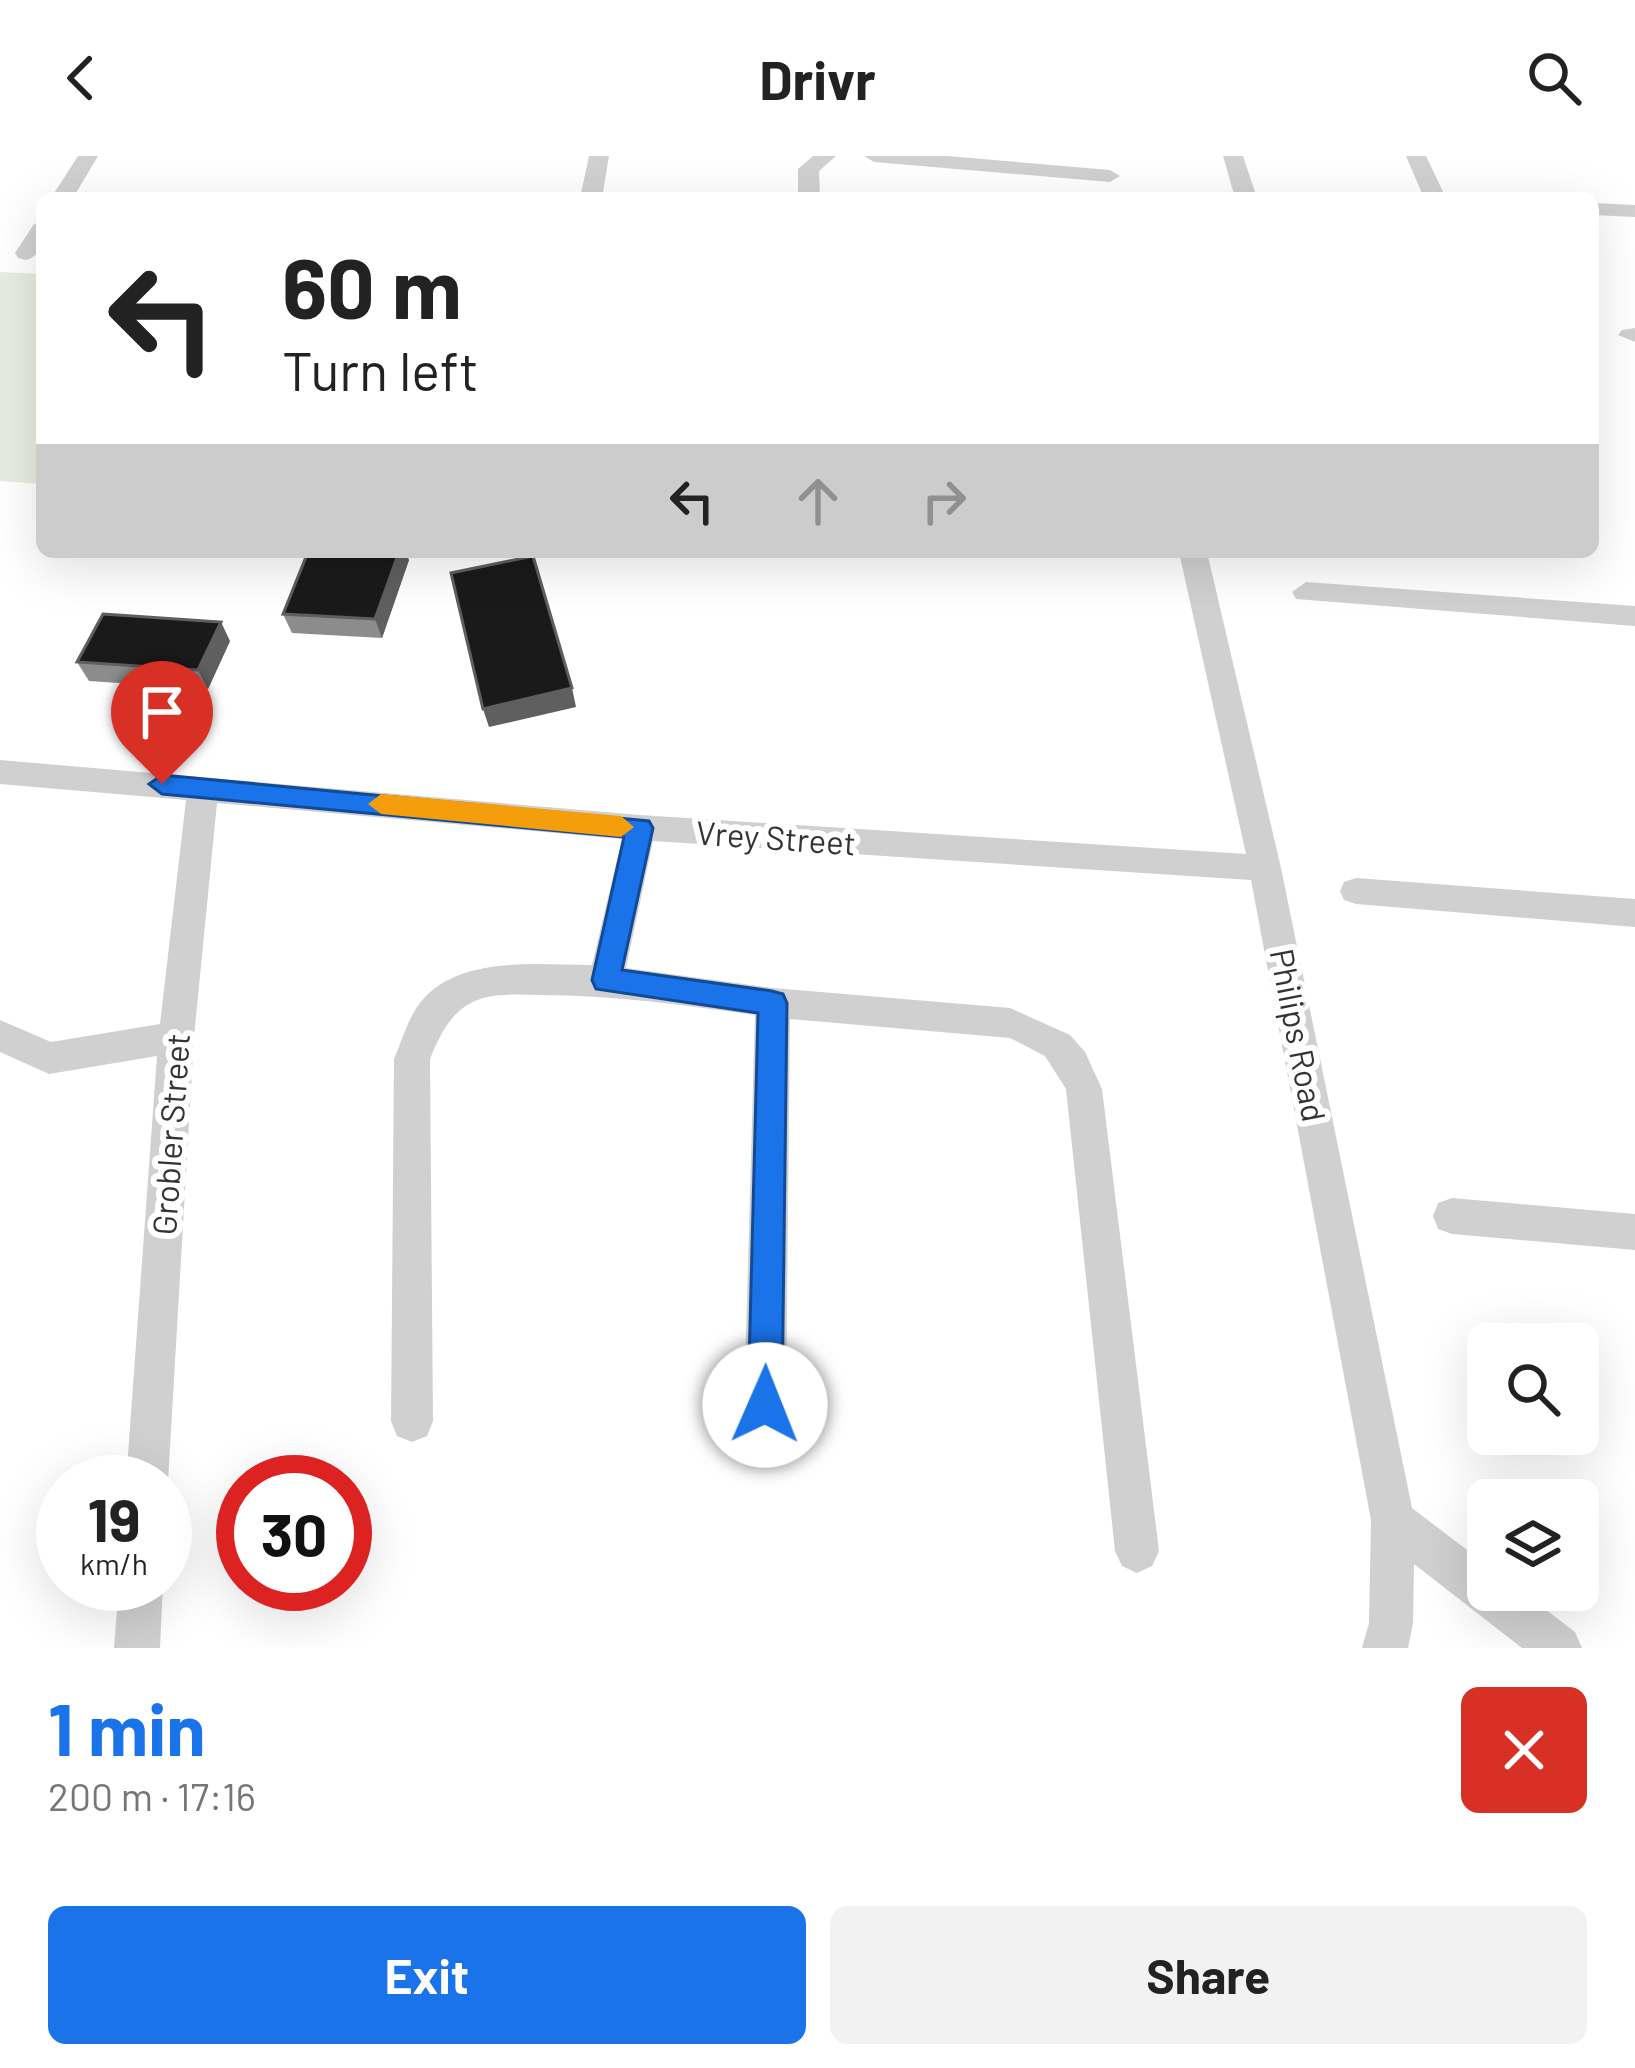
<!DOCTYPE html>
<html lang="en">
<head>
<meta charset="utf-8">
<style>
  :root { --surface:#fff; --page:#f2f2f2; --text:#222; --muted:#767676; --accent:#1a73e8 }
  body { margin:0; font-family:Barlow,sans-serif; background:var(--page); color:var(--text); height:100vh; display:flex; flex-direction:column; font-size:45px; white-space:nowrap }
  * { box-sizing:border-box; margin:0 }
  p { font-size:39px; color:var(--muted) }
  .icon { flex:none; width:66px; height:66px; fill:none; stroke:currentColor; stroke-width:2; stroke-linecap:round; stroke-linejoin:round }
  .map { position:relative; height:1492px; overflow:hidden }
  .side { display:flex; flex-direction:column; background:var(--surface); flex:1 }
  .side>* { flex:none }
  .guide { position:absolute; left:36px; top:36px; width:1563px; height:366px; border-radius:18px; box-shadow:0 12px 48px #0002; background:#fff; color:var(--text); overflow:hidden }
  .fabs { position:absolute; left:1467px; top:1167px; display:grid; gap:24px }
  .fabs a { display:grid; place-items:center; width:132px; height:132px; border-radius:18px; background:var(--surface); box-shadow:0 12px 48px #0002; font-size:60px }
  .speed { position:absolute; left:36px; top:1299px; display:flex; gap:24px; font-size:60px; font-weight:700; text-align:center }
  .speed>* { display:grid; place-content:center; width:156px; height:156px; border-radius:50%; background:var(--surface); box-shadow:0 12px 48px #0002; line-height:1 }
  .speed small { font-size:30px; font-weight:400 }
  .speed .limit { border:18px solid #d22; background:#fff; color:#111 }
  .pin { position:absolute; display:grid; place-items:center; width:102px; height:102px; color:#fff; margin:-123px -51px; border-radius:50% 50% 50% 0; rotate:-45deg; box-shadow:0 0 12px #0007 }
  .pin .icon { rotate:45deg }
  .me { position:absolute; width:132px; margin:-66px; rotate:1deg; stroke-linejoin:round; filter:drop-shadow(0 0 9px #0008) }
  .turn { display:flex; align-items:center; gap:42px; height:252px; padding:0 48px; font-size:54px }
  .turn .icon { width:156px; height:156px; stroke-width:2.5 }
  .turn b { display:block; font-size:84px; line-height:102px }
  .lanes { display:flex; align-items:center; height:114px; padding:0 48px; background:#0003; justify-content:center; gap:60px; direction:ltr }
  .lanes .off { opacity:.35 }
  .round { display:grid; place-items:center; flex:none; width:126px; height:126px; border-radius:18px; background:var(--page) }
  .headline { display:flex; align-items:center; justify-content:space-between; height:204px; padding:0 48px }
  h1 { font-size:72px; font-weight:700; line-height:90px; color:var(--accent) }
  .primary-button { display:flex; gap:24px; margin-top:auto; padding:24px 48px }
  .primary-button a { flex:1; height:138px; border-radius:18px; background:var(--accent); color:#fff; font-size:48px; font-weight:700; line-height:138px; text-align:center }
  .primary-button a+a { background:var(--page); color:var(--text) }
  header { display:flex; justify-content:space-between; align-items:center; height:156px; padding:0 48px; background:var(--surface); font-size:54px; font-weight:700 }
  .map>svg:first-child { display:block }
  .green { fill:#e6ecdf }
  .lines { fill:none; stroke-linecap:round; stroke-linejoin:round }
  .minor { fill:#d0d0d0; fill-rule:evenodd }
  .wall { fill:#8c8c8c }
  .shaded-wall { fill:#5f5f5f }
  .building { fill:#1a1a1a; stroke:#5f5f5f; stroke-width:3 }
  .route { fill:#1a73e8; stroke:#114b97; stroke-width:3 }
  .slow { fill:#f59e0b }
  .labels { text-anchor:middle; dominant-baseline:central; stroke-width:12; stroke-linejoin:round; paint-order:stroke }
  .street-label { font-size:33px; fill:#333; stroke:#fff }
</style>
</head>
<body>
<header><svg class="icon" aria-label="back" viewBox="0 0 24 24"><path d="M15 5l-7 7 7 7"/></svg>Drivr<svg class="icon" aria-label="search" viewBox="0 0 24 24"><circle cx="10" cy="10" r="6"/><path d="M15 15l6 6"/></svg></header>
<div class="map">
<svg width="1635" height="1492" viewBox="0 0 1635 1492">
  <rect width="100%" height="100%" fill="#fff"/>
  <!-- green -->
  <polygon class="green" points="0,116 42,118 42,328 0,325"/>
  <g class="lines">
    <!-- minor -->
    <g class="minor">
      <polygon points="78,0 98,0 73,42 51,42"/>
      <polygon points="589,0 609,0 602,42 580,42"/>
      <polygon points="813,0 836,0 819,15 820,42 798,42 798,13"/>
      <polygon points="864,0 947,0 1110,14 1120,20 1110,26 874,6"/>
      <polygon points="1223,0 1243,0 1257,42 1235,42"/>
      <polygon points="1406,0 1426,0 1446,42 1424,42"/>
      <polygon points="1593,47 1635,49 1635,61 1593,59"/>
      <path d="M 42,66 C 42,82 44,99 26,104 L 18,102 L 15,97 L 34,68 Z"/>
      <polygon points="1635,172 1635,186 1618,179 1622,174"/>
      <path d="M 1179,396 L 1207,396 L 1281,712 L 1412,1352 L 1488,1410 L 1488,1434 L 1520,1434 L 1575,1476 L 1582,1492 L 1522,1492 L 1414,1408 L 1413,1467 L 1408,1492 L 1362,1492 L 1369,1467 L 1371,1364 L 1251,724 L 653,685 L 626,812 L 773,832 L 1010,852 L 1070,879 L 1085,896 L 1102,933 L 1159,1395 L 1152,1410 L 1137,1417 L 1122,1410 L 1115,1395 L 1066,933 L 1045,900 L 1010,882 L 790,863 L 786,1249 L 780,1264 L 765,1270 L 750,1264 L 744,1249 L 755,859 C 683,849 613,839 540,839 C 521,839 501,837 483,842 C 453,851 441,876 430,903 L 433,1265 L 427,1280 L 412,1286 L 397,1280 L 391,1265 L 394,903 C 401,887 407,866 417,851 C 453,798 537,809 592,809 L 622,683 L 217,647 L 194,881 L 168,1326 L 165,1334 L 165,1326 L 126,1326 L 157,900 L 49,918 L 0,896 L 0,864 L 51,886 L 160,868 L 186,644 L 0,628 L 0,604 L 640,659 L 1246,698 Z"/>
      <polygon points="1306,426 1635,450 1635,470 1296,443 1292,436"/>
      <polygon points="1356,722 1635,743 1635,771 1356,748 1344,744 1340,735 1344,726"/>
      <polygon points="1452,1042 1635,1058 1635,1094 1452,1078 1438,1073 1433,1060 1438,1047"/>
      <polygon points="119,1428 163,1428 160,1492 114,1492"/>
    </g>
  </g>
  <!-- wall -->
  <g class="wall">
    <polygon points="409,404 382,482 292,477 283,458"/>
    <polygon points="230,485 208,533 89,525 77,506"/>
  </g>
  <!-- shaded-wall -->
  <g class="shaded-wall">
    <polygon points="399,396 406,396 409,404 382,482 375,463"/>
    <polygon points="221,466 230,485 208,533 198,514"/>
    <polygon points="572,532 576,551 489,571 483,553"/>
  </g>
  <!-- building -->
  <g class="building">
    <polygon points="308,396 399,396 375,463 283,458"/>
    <polygon points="533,400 572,532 483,553 451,417"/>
    <polygon points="103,458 221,466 198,514 77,506"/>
  </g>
  <!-- route -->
  <polygon class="route" points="162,619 649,665 653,672 622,814 772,835 783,838 787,847 782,1249 777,1261 765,1266 753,1261 748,1249 758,857 596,833 592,824 624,681 162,638 149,628"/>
  <!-- slow -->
  <polygon class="slow" points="381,638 621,660 634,671 621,681 381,658 368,648"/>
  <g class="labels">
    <!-- street labels -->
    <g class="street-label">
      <text transform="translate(776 681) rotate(4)">Vrey Street</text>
      <text transform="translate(1299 879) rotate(79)">Philips Road</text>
      <text transform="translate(170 978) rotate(-86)">Grobler Street</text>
    </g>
  </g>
</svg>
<div class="fabs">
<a><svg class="icon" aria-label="search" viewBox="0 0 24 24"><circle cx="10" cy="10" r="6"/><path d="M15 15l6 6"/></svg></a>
<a><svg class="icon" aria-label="layers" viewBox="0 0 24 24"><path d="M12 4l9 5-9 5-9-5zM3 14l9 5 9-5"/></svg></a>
</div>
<div class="speed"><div>19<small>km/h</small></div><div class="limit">30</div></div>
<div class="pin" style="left:162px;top:628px;background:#d93025"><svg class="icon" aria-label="arrive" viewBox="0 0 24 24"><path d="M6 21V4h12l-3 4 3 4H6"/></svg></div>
<svg class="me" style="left:765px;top:1249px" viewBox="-20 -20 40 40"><circle r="19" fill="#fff"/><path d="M0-13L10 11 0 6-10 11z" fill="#1a73e8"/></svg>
<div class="guide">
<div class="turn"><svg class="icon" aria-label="left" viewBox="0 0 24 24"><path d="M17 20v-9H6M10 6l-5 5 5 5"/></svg><div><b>60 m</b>Turn left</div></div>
<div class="lanes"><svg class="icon" aria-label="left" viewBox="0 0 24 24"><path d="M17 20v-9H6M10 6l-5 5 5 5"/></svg><svg class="icon off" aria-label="ahead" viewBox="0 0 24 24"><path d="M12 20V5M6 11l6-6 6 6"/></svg><svg class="icon off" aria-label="right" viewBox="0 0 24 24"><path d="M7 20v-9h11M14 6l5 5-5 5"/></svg></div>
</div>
</div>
<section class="side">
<div class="headline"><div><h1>1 min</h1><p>200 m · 17:16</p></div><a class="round" style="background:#d93025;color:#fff"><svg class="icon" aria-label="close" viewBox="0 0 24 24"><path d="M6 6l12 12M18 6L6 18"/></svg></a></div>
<div class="primary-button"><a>Exit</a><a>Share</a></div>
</section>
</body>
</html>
